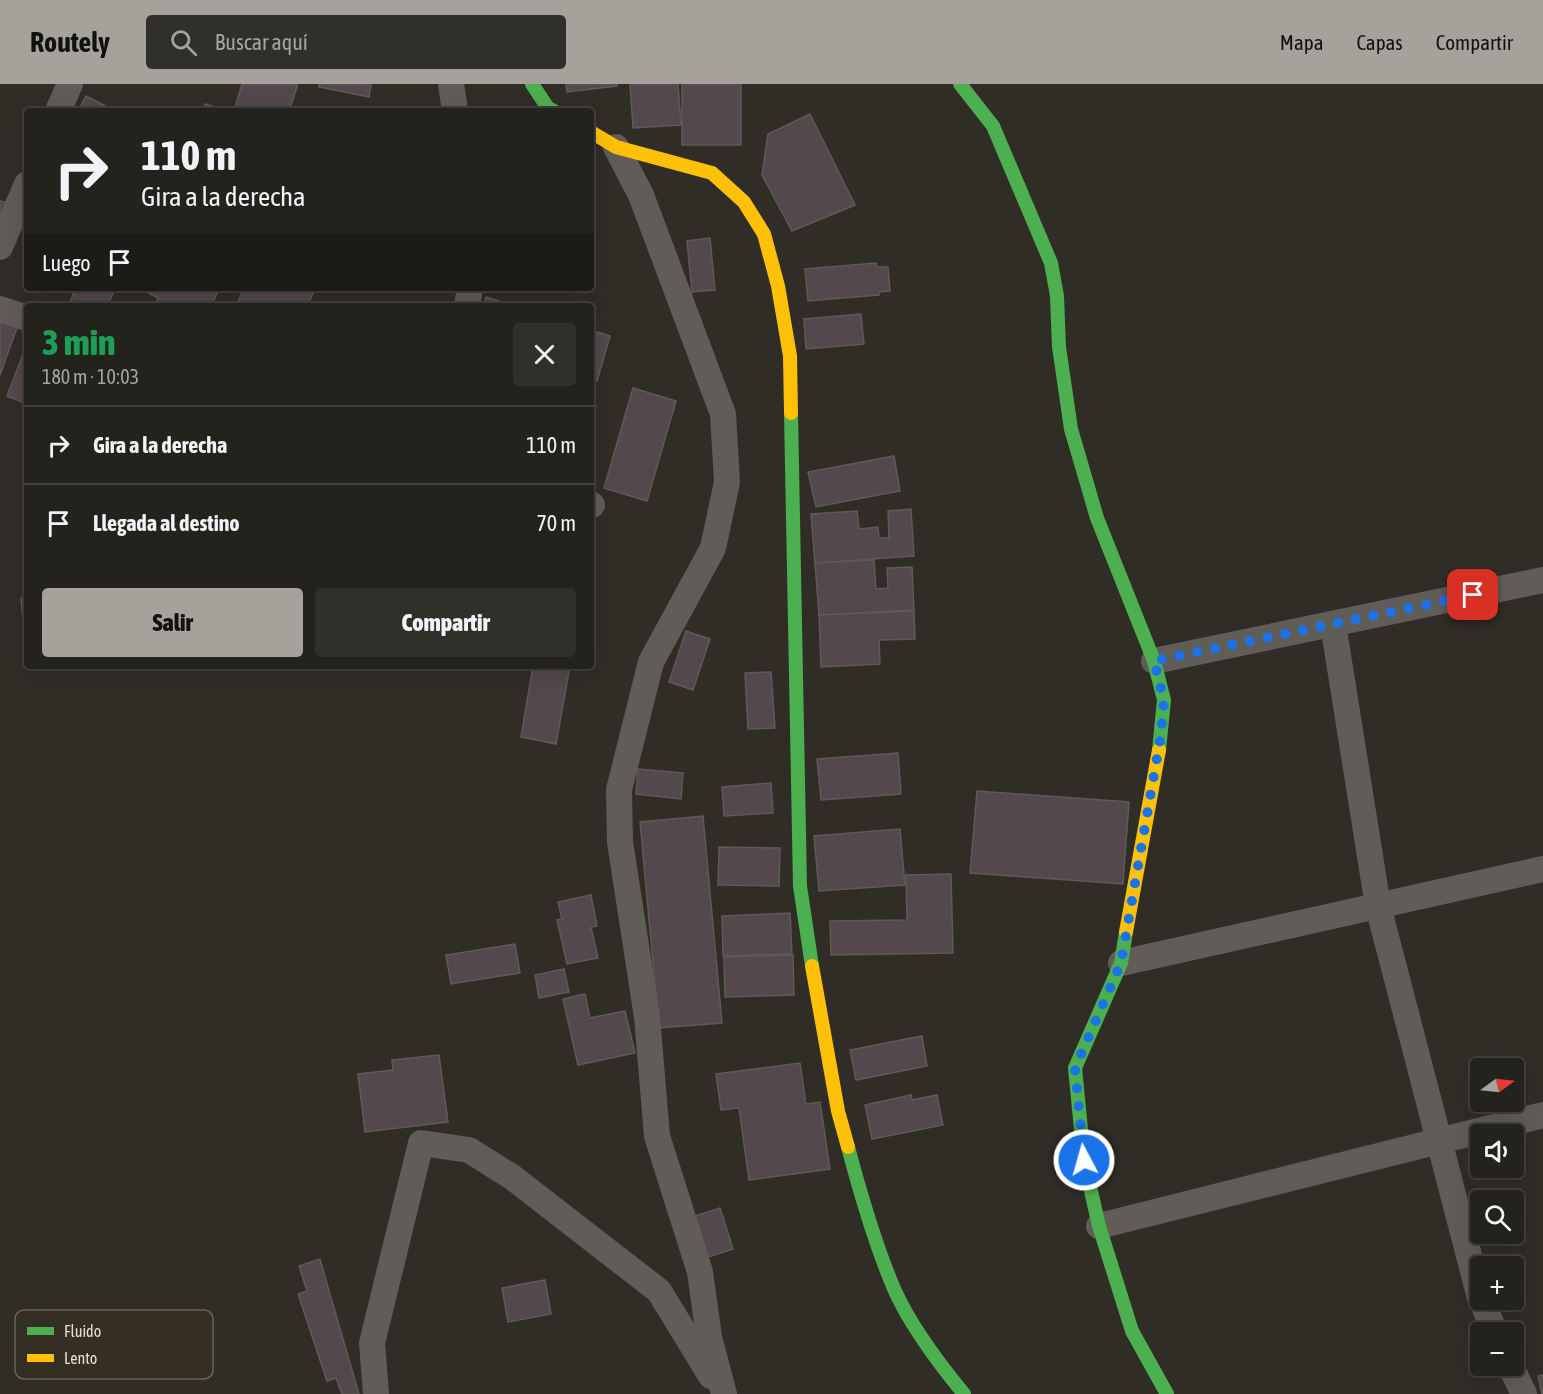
<!DOCTYPE html>
<html lang="es">
<head>
<meta charset="utf-8">
<style>
  :root { --surface:#24221d; --page:#302f2a; --text:#f1f3f6; --muted:#a3a4a4; --line:#413f3b; --accent:#a5a19b }
  body { margin:0; font-family:"Asap Condensed",sans-serif; background:var(--page); color:var(--text); height:100vh; display:flex; flex-direction:column; font-size:22px; white-space:nowrap }
  * { box-sizing:border-box; margin:0 }
  p { font-size:20px; color:var(--muted) }
  .icon { flex:none; width:33px; height:33px; fill:none; stroke:currentColor; stroke-width:2; stroke-linecap:round; stroke-linejoin:round }
  .map { position:relative; flex:1; overflow:hidden }
  .panel { position:absolute; left:24px; top:219px; width:570px; height:366px; display:flex; flex-direction:column; background:var(--surface); border-radius:6px; box-shadow:0 6px 24px #0002,0 0 0 2px var(--line) }
  .panel>* { flex:none }
  .top-card { position:absolute; left:24px; top:24px; width:570px; height:183px; border-radius:6px; box-shadow:0 6px 24px #0002,0 0 0 2px var(--line); background:#24221d; color:var(--text); overflow:hidden }
  .needle { width:39px; rotate:75deg }
  .buttons { position:absolute; left:1470px; top:974px; display:grid; gap:12px }
  .buttons a { display:grid; place-items:center; width:54px; height:54px; border-radius:6px; background:var(--surface); box-shadow:0 6px 24px #0002,0 0 0 2px var(--line); font-size:30px }
  .pin { position:absolute; display:grid; place-items:center; width:51px; height:51px; color:#fff; margin:-26px; border-radius:12px; box-shadow:0 3px 9px #0006 }
  .me { position:absolute; width:66px; margin:-33px; rotate:354deg; stroke-linejoin:round; filter:drop-shadow(0 0 4px #0008) }
  .turn { display:flex; align-items:center; gap:21px; height:126px; padding:0 18px; font-size:27px }
  .turn .icon { width:78px; height:78px; stroke-width:2.5 }
  .turn b { display:block; font-size:42px; line-height:51px }
  .then { display:flex; align-items:center; height:57px; padding:0 18px; background:#0003; gap:12px; font-size:22px }
  .round { display:grid; place-items:center; flex:none; width:63px; height:63px; border-radius:6px; background:var(--page) }
  .summary { display:flex; align-items:center; justify-content:space-between; height:102px; padding:0 18px }
  h1 { font-size:36px; font-weight:800; line-height:45px; color:#1e9e55 }
  .action { display:flex; gap:12px; margin-top:auto; padding:12px 18px }
  .action a { flex:1; height:69px; border-radius:6px; background:var(--accent); color:#111; font-size:24px; font-weight:800; line-height:69px; text-align:center }
  .action a+a { background:var(--page); color:var(--text) }
  ul { padding:0; list-style:none }
  li { display:flex; align-items:center; gap:18px; height:78px; padding:0 18px; border-top:2px solid var(--line) }
  li div { flex:1 }
  li b { display:block; font-size:22px }
  li em { font-style:normal }
  header { display:flex; align-items:center; gap:36px; box-sizing:border-box; height:84px; padding:0 30px; background:var(--accent); color:#111 }
  header strong { font-size:28px }
  nav { display:flex; gap:33px; margin-inline-start:auto; font-size:21px }
  .search { width:420px; height:54px; background:var(--page); display:flex; align-items:center; gap:15px; box-sizing:border-box; padding:0 21px; border-radius:6px; color:var(--muted); font-size:22px }
  .map>svg:first-child { display:block }
  .building { fill:#53484c; stroke:#5e5a58; stroke-width:1.5 }
  .lines { fill:none; stroke-linecap:round; stroke-linejoin:round }
  .street { stroke:#605d59; stroke-width:26 }
  .fast { stroke:#4caf50; stroke-width:14 }
  .slow { stroke:#ffc107; stroke-width:14 }
  .route { stroke:#1a73e8; stroke-width:10; stroke-dasharray:0 18 }
  .key { fill:#342e23; stroke:#69635a; stroke-width:1.5 }
  .key-label { font-size:16px; fill:#e4e0d9 }
</style>
</head>
<body>
<header>
<strong>Routely</strong>
<div class="search"><svg class="icon" aria-label="search" viewBox="0 0 24 24"><circle cx="10" cy="10" r="6"/><path d="M15 15l6 6"/></svg>Buscar aquí</div>
<nav><a>Mapa</a><a>Capas</a><a>Compartir</a></nav>
</header>
<div class="map">
<svg width="1543" height="1310" viewBox="0 0 1543 1310">
  <rect width="100%" height="100%" fill="#302d27"/>
  <!-- building -->
  <g class="building">
    <polygon points="242,0 298,0 289,27 234,27"/>
    <polygon points="319,0 371,0 369,13 319,3"/>
    <polygon points="566,0 617,0 617,2 567,8"/>
    <polygon points="630,0 678,0 681,41 633,44"/>
    <rect x="682" y="0" width="59" height="61"/>
    <polygon points="86,12 115,27 78,27"/>
    <polygon points="205,20 228,27 202,27"/>
    <polygon points="810,30 855,121 792,147 762,91 768,50"/>
    <polygon points="0,117 9,119 0,142"/>
    <polygon points="710,154 715,206 692,208 687,157"/>
    <polygon points="876,179 877,183 888,183 890,207 879,208 879,211 808,217 805,185"/>
    <polygon points="75,204 116,204 107,222 69,222"/>
    <polygon points="139,204 219,204 212,222 155,222 158,214"/>
    <polygon points="244,204 315,204 308,222 236,222"/>
    <polygon points="486,213 514,222 484,222"/>
    <polygon points="861,230 864,260 806,265 804,235"/>
    <polygon points="0,234 18,241 0,291"/>
    <polygon points="591,246 610,252 597,297 591,295"/>
    <polygon points="27,260 27,320 7,312"/>
    <polygon points="633,304 676,317 647,417 604,404"/>
    <polygon points="591,321 596,322 591,337"/>
    <polygon points="894,372 900,407 816,423 808,388"/>
    <polygon points="911,425 914,472 815,479 811,430 857,427 859,445 878,443 879,454 889,454 888,427"/>
    <polygon points="874,476 876,505 888,504 887,484 912,483 914,526 819,531 815,479"/>
    <polygon points="21,514 27,514 27,562 25,562"/>
    <polygon points="914,527 915,555 879,556 880,580 821,583 819,531"/>
    <polygon points="686,547 710,555 693,606 669,598"/>
    <polygon points="533,582 570,582 556,660 521,653"/>
    <polygon points="771,588 775,644 748,645 745,589"/>
    <polygon points="898,669 901,710 821,716 817,675"/>
    <polygon points="638,685 683,689 681,715 636,710"/>
    <polygon points="771,699 773,729 724,732 722,703"/>
    <polygon points="977,707 1129,718 1123,800 970,789"/>
    <polygon points="703,732 722,939 659,944 640,738"/>
    <polygon points="900,745 905,801 819,807 814,752"/>
    <polygon points="719,763 780,764 779,802 718,801"/>
    <polygon points="951,790 953,869 831,871 830,837 907,836 906,791"/>
    <polygon points="591,811 597,842 591,843 598,874 567,880 557,836 562,835 558,818"/>
    <polygon points="790,829 792,870 723,872 722,832"/>
    <polygon points="515,860 520,889 451,900 446,871"/>
    <polygon points="793,871 794,911 725,913 724,873"/>
    <polygon points="564,885 569,908 539,914 535,891"/>
    <polygon points="585,910 590,934 625,927 635,969 578,981 563,915"/>
    <polygon points="922,952 927,982 856,996 850,966"/>
    <polygon points="439,971 448,1038 365,1048 358,990 393,986 392,976"/>
    <polygon points="800,979 806,1020 820,1018 830,1085 749,1096 739,1024 721,1026 716,990"/>
    <polygon points="911,1011 912,1016 937,1011 943,1041 872,1055 865,1021"/>
    <polygon points="720,1124 733,1165 705,1174 692,1133"/>
    <polygon points="320,1175 327,1200 359,1310 342,1310 336,1294 327,1297 298,1210 307,1207 299,1182"/>
    <polygon points="545,1196 551,1230 508,1238 502,1204"/>
    <polygon points="1543,1291 1543,1310 1542,1310 1538,1292"/>
  </g>
  <g class="lines">
    <!-- street -->
    <g class="street">
      <polyline points="451,0 455,27"/>
      <polyline points="58,27 70,0"/>
      <polyline points="616,63 641,111 723,330 727,398 713,464 651,578 619,706 620,758 647,933 657,1052 700,1188 709,1253 724,1310"/>
      <polyline points="0,163 27,100"/>
      <polyline points="467,222 470,204"/>
      <polyline points="0,225 27,234"/>
      <polyline points="591,420 592,421"/>
      <polyline points="1333,540 1378,822 1480,1214"/>
      <polyline points="1154,577 1543,496"/>
      <polyline points="1121,879 1543,785"/>
      <polyline points="1099,1142 1543,1031"/>
      <polyline points="1481,1215 1495,1248"/>
      <polyline points="1510,1281 1524,1310"/>
      <polyline points="376,1310 372,1259 421,1059 469,1066 512,1093 659,1207 711,1292"/>
    </g>
    <!-- fast -->
    <g class="fast">
      <polyline points="532,0 548,24 554,27"/>
      <polyline points="960,0 993,42 1051,179 1057,212 1059,263 1071,345 1097,434 1154,577 1164,616 1159,666"/>
      <polyline points="791,329 800,802 812,882"/>
      <polyline points="1126,848 1121,879 1075,984 1084,1076 1099,1142 1132,1247 1167,1310"/>
      <path d="M 848,1063 C 861,1112 875,1161 895,1207 C 910,1240 941,1282 964,1310"/>
    </g>
    <!-- slow -->
    <g class="slow">
      <polyline points="591,48 616,63 712,89 744,118 764,150 778,202 790,272 791,329"/>
      <polyline points="1126,848 1159,666"/>
      <polyline points="812,882 838,1027 848,1063"/>
    </g>
  </g>
  <g class="lines">
    <!-- route -->
    <polyline class="route" points="1084,1076 1075,984 1121,879 1161,651 1164,616 1154,577 1473,511"/>
  </g>
  <!-- legend -->
  <rect x="15" y="1226" width="198" height="69" rx="9" class="key"/>
  <rect x="27" y="1243" width="27" height="8" fill="#4caf50"/>
  <rect x="27" y="1270" width="27" height="8" fill="#ffc107"/>
  <g class="key-label">
    <text x="64" y="1253">Fluido</text>
    <text x="64" y="1280">Lento</text>
  </g>
</svg>
<div class="buttons">
<a><svg class="needle" viewBox="-14 -14 28 28"><path d="M0-13l5 13h-10z" fill="#e53935"/><path d="M0 13l5-13h-10z" fill="#a3a4a4"/></svg></a>
<a><svg class="icon" aria-label="sound" viewBox="0 0 24 24"><path d="M4 9h4l5-4v14l-5-4H4zM17 9q2 3 0 6"/></svg></a>
<a><svg class="icon" aria-label="search" viewBox="0 0 24 24"><circle cx="10" cy="10" r="6"/><path d="M15 15l6 6"/></svg></a>
<a>+</a>
<a>−</a>
</div>
<div class="pin" style="left:1473px;top:511px;background:#d93025"><svg class="icon" aria-label="arrive" viewBox="0 0 24 24"><path d="M6 21V4h12l-3 4 3 4H6"/></svg></div>
<svg class="me" style="left:1084px;top:1076px" viewBox="-20 -20 40 40"><circle r="17" fill="#1a73e8" stroke="#fff" stroke-width="3"/><path d="M0-11L8 9 0 5-8 9z" fill="#fff"/></svg>
<div class="top-card">
<div class="turn"><svg class="icon" aria-label="right" viewBox="0 0 24 24"><path d="M7 20v-9h11M14 6l5 5-5 5"/></svg><div><b>110 m</b>Gira a la derecha</div></div>
<div class="then">Luego<svg class="icon" aria-label="arrive" viewBox="0 0 24 24"><path d="M6 21V4h12l-3 4 3 4H6"/></svg></div>
</div>
<section class="panel">
<div class="summary"><div><h1>3 min</h1><p>180 m · 10:03</p></div><a class="round"><svg class="icon" aria-label="close" viewBox="0 0 24 24"><path d="M6 6l12 12M18 6L6 18"/></svg></a></div>
<ul>
<li><svg class="icon" aria-label="right" viewBox="0 0 24 24"><path d="M7 20v-9h11M14 6l5 5-5 5"/></svg><div><b>Gira a la derecha</b></div><em>110 m</em></li>
<li><svg class="icon" aria-label="arrive" viewBox="0 0 24 24"><path d="M6 21V4h12l-3 4 3 4H6"/></svg><div><b>Llegada al destino</b></div><em>70 m</em></li>
</ul>
<div class="action"><a>Salir</a><a>Compartir</a></div>
</section>
</div>
</body>
</html>
